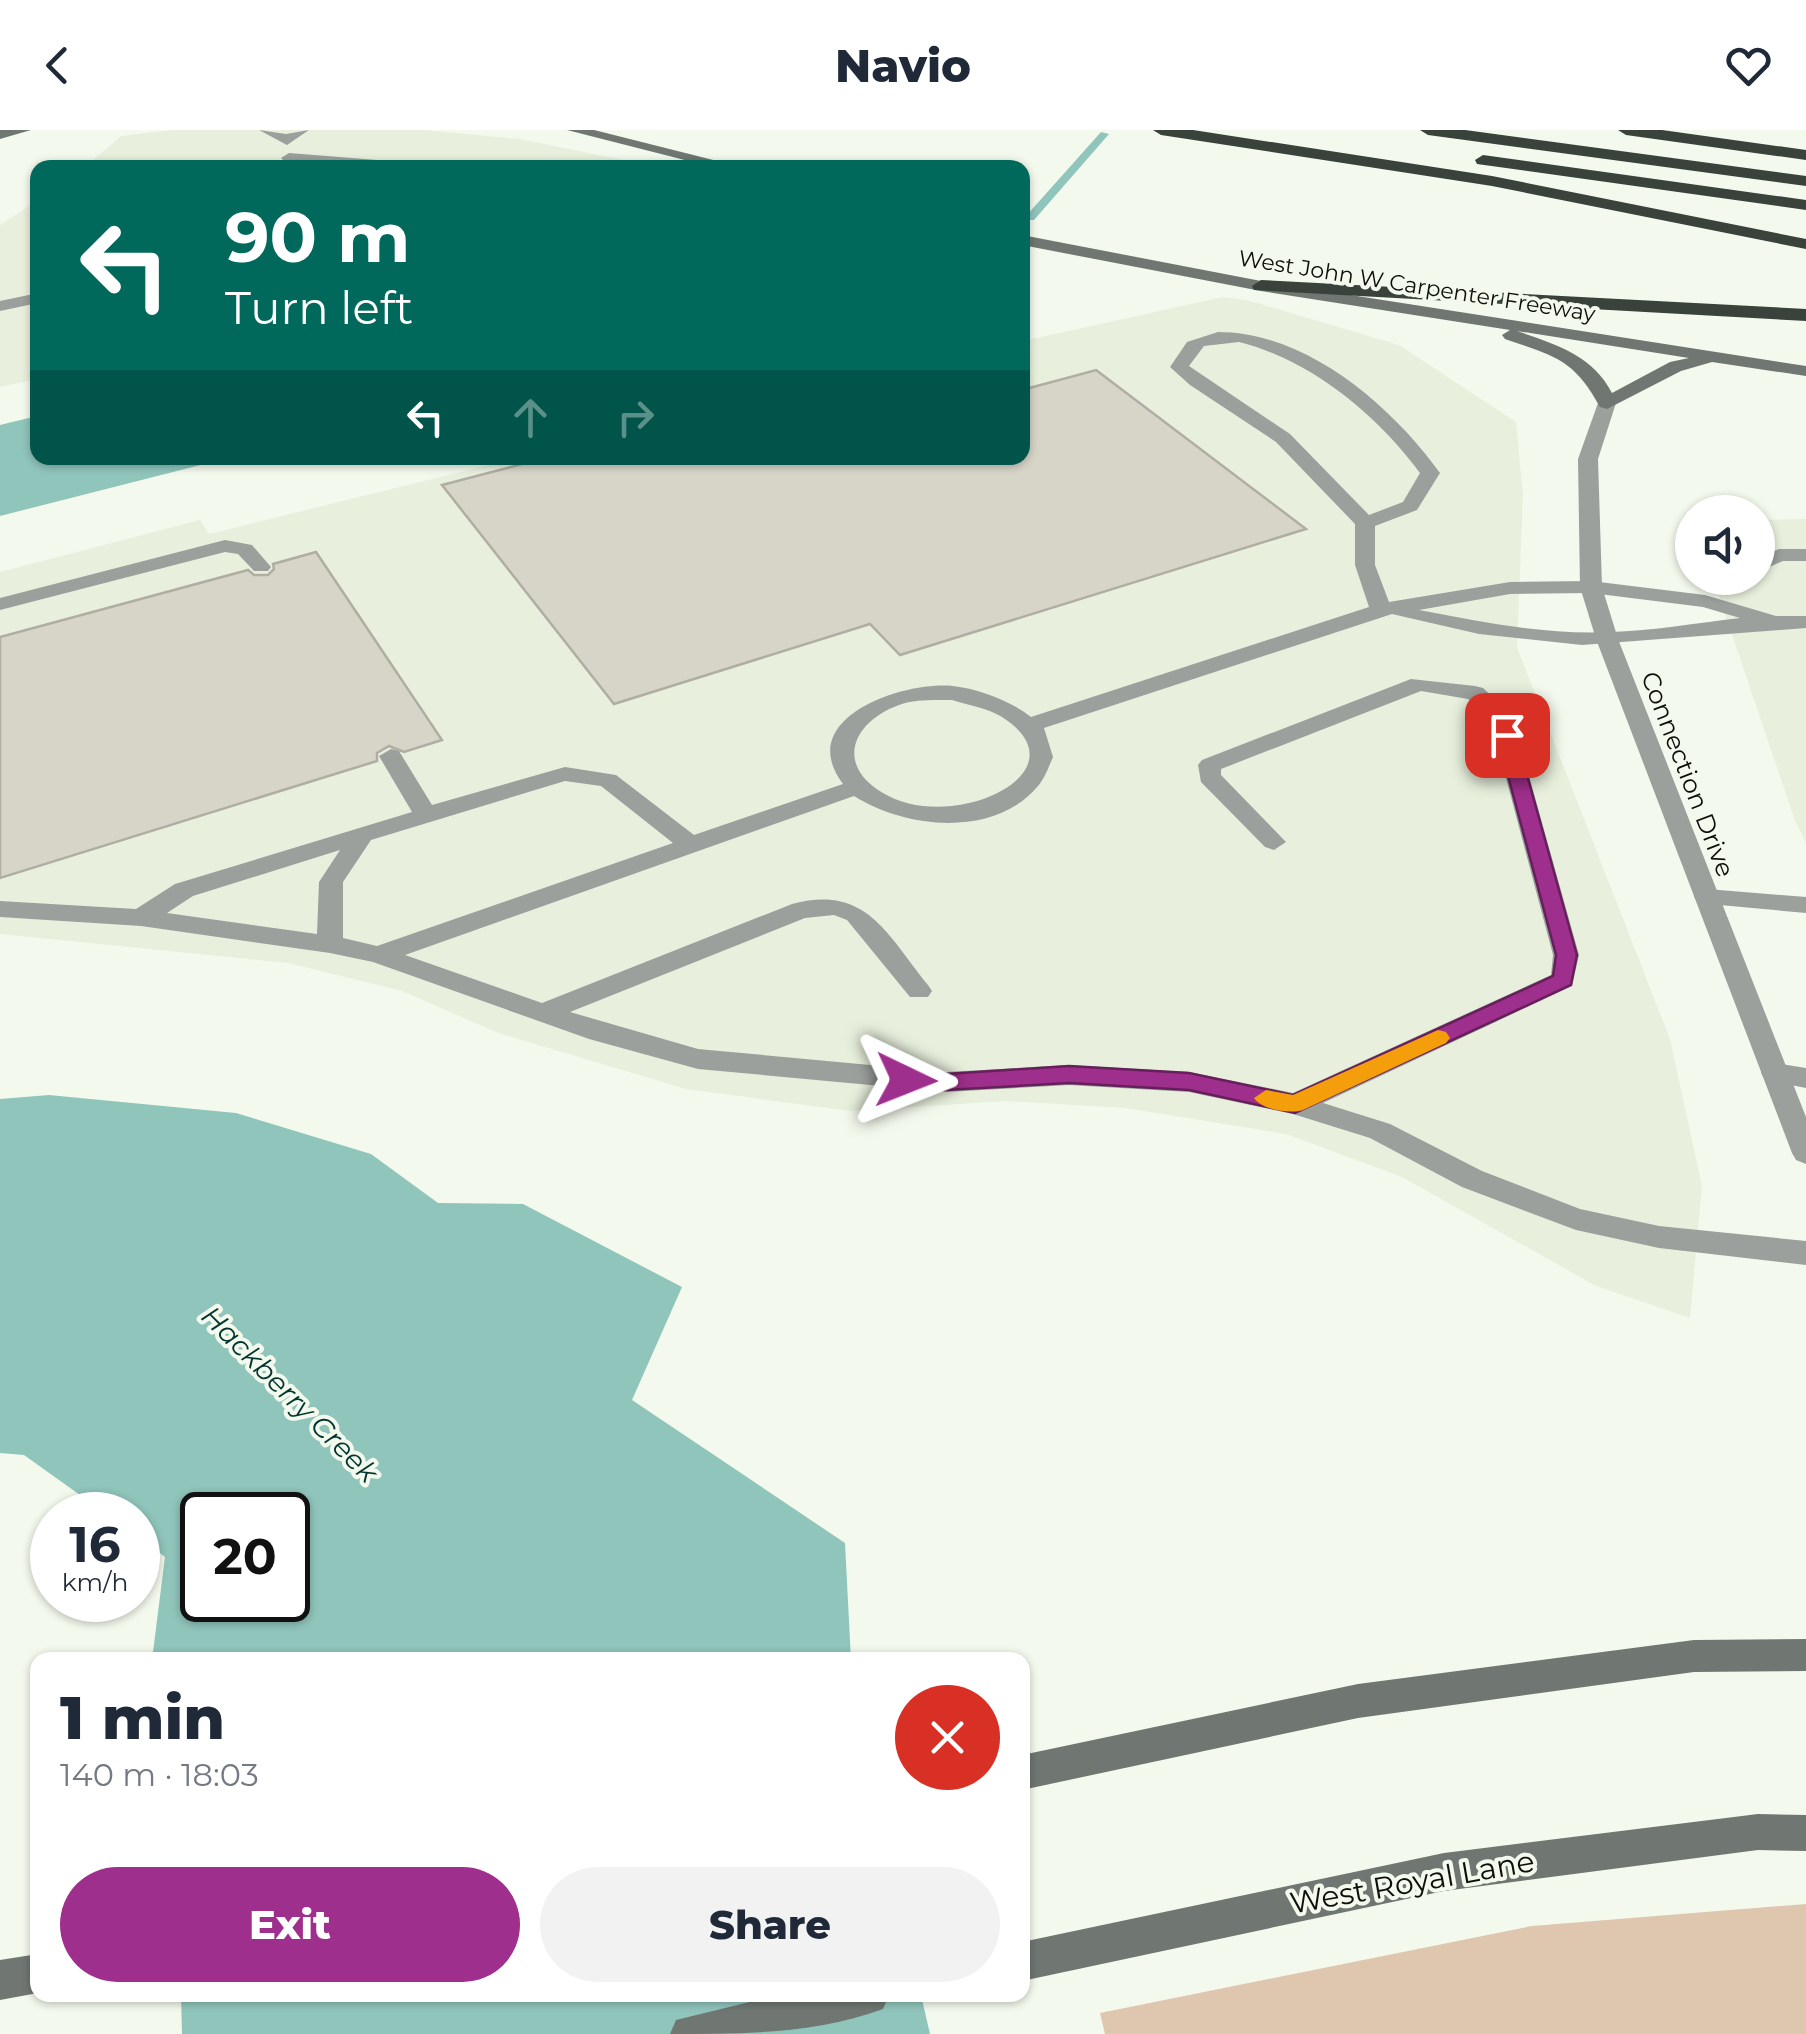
<!DOCTYPE html>
<html lang="en">
<head>
<meta charset="utf-8">
<style>
  :root { --surface:#fff; --page:#f2f2f3; --text:#1f2937; --muted:#747a83; --accent:#9f2f8c }
  body { margin:0; font-family:Montserrat,sans-serif; background:var(--page); color:var(--text); height:100vh; display:flex; flex-direction:column; font-size:38px; white-space:nowrap }
  * { box-sizing:border-box; margin:0 }
  p { font-size:32px; color:var(--muted) }
  .icon { flex:none; width:55px; height:55px; fill:none; stroke:currentColor; stroke-width:2; stroke-linecap:round; stroke-linejoin:round }
  .map { position:relative; flex:1; overflow:hidden }
  .drawer { position:absolute; left:30px; top:1522px; width:1000px; height:350px; display:flex; flex-direction:column; background:var(--surface); border-radius:20px; box-shadow:0 2px 8px #0004 }
  .drawer>* { flex:none }
  .guide { position:absolute; left:30px; top:30px; width:1000px; height:305px; border-radius:20px; box-shadow:0 2px 8px #0004; background:#00695c; color:#fff; overflow:hidden }
  .buttons { position:absolute; left:1675px; top:365px; display:grid; gap:20px }
  .buttons a { display:grid; place-items:center; width:100px; height:100px; border-radius:50%; background:var(--surface); box-shadow:0 2px 8px #0004; font-size:50px }
  .speed { position:absolute; left:30px; top:1362px; display:flex; gap:20px; font-size:50px; font-weight:700; text-align:center }
  .speed>* { display:grid; place-content:center; width:130px; height:130px; border-radius:50%; background:var(--surface); box-shadow:0 2px 8px #0004; line-height:1 }
  .speed small { font-size:25px; font-weight:400 }
  .speed .limit { border:5px solid #111; border-radius:15px; background:#fff; color:#111 }
  .pin { position:absolute; display:grid; place-items:center; width:85px; height:85px; color:#fff; margin:-42px; border-radius:20px; box-shadow:0 5px 15px #0006 }
  .me { position:absolute; width:110px; margin:-55px; rotate:92deg; stroke-linejoin:round; filter:drop-shadow(0 0 8px #0008) }
  .turn { display:flex; align-items:center; gap:35px; height:210px; padding:0 30px; font-size:45px }
  .turn .icon { width:130px; height:130px; stroke-width:2.5 }
  .turn b { display:block; font-size:70px; line-height:85px }
  .lanes { display:flex; align-items:center; height:95px; padding:0 30px; background:#0003; justify-content:center; gap:50px; direction:ltr }
  .lanes .off { opacity:.35 }
  .round { display:grid; place-items:center; flex:none; width:105px; height:105px; border-radius:52px; background:var(--page) }
  .overview { display:flex; align-items:center; justify-content:space-between; height:170px; padding:0 30px }
  h1 { font-size:60px; font-weight:800; line-height:75px }
  .primary-button { display:flex; gap:20px; margin-top:auto; padding:20px 30px }
  .primary-button a { flex:1; height:115px; border-radius:60px; background:var(--accent); color:#fff; font-size:40px; font-weight:800; line-height:115px; text-align:center }
  .primary-button a+a { background:var(--page); color:var(--text) }
  header { display:flex; justify-content:space-between; align-items:center; height:130px; padding:0 30px; background:var(--surface); font-size:45px; font-weight:800 }
  .map>svg:first-child { display:block }
  .built { fill:#e8f0dd }
  .green { fill:#dfc6af }
  .water { fill:#90c5bc; fill-rule:evenodd }
  .lines { fill:none; stroke-linecap:round; stroke-linejoin:round }
  .stream { fill:#90c5bc; fill-rule:evenodd }
  .building { fill:#d7d4c8; stroke:#b0ada2; stroke-width:2.5 }
  .service { fill:#9ba09d; fill-rule:evenodd }
  .minor { fill:#9ba09d; fill-rule:evenodd }
  .secondary { fill:#707772; fill-rule:evenodd }
  .motorway { fill:#39423b; fill-rule:evenodd }
  .route { fill:#9f2f8c; stroke:#671f5b; stroke-width:2.5 }
  .slow { fill:#f59e0b }
  .labels { text-anchor:middle; dominant-baseline:central; stroke-width:8; stroke-linejoin:round; paint-order:stroke }
  .far-street-label { font-size:22px; fill:#0d0f0b; stroke:#f4f9ed }
  .street-label { font-size:25px; fill:#0d0f0b; stroke:#f4f9ed }
  .water-label { font-size:28px; font-style:italic; fill:#01352f; stroke:#f4f9ed }
  .near-street-label { font-size:30px; fill:#0d0f0b; stroke:#f4f9ed }
</style>
</head>
<body>
<header><svg class="icon" aria-label="back" viewBox="0 0 24 24"><path d="M15 5l-7 7 7 7"/></svg>Navio<svg class="icon" aria-label="heart" viewBox="0 0 24 24"><path d="M12 20l-8-8c-3-5 5-10 8-4 3-6 11-1 8 4z"/></svg></header>
<div class="map">
<svg width="1806" height="1904" viewBox="0 0 1806 1904">
  <rect width="100%" height="100%" fill="#f4f9ed"/>
  <!-- built -->
  <g class="built">
    <polygon points="172,0 423,0 520,9 658,37 84,38 121,6"/>
    <polygon points="37,71 37,249 0,257 0,95"/>
    <polygon points="1223,167 1247,170 1399,215 1516,292 1523,364 1517,517 1670,909 1702,1056 1690,1188 1596,1156 1402,1047 1286,1004 1125,978 1007,971 849,981 686,959 498,903 402,861 288,833 0,804 0,442 200,390 209,404 517,328 1022,328 1023,211"/>
    <polygon points="1806,389 1806,713 1795,691 1713,448 1758,448 1758,390"/>
  </g>
  <!-- green -->
  <polygon class="green" points="1806,1774 1806,1904 1105,1904 1100,1883 1532,1796"/>
  <!-- water -->
  <g class="water">
    <polygon points="37,286 38,328 228,328 0,386 0,295"/>
    <path d="M 49,965 L 236,983 L 371,1024 L 438,1073 L 523,1074 L 682,1157 L 632,1270 L 845,1413 L 851,1530 L 152,1530 L 165,1427 L 138,1406 L 138,1385 L 108,1385 L 24,1325 L 0,1323 L 0,969 ZM 202,1385 L 288,1385 L 288,1470 L 202,1470 Z"/>
    <polygon points="181,1865 921,1865 930,1904 182,1904"/>
  </g>
  <g class="lines">
    <!-- stream -->
    <polygon class="stream" points="1101,2 1109,4 1034,90 1026,90 1026,86"/>
  </g>
  <!-- building -->
  <g class="building">
    <polygon points="1096,240 1306,399 900,525 870,494 614,574 442,355 545,328 1022,328 1022,260"/>
    <polygon points="316,422 442,610 404,622 389,616 377,623 377,631 0,748 0,507 248,440 254,445 268,445 274,439 273,434"/>
  </g>
  <g class="lines">
    <!-- service -->
    <g class="service">
      <polygon points="259,0 286,4 309,0 287,15"/>
      <polygon points="289,23 415,33 422,38 350,38 284,31 281,28"/>
      <polygon points="38,163 38,173 0,181 0,171"/>
      <path d="M 1218,202 C 1306,202 1391,275 1440,343 L 1417,380 L 1375,396 L 1375,435 L 1389,472 L 1510,452 L 1591,451 L 1705,465 L 1776,486 L 1806,486 L 1806,498 L 1582,515 L 1479,504 L 1392,484 L 1044,598 L 1053,627 C 1049,636 1045,648 1038,656 C 995,708 906,699 854,666 L 405,825 L 542,873 L 792,774 C 867,754 887,805 928,855 L 932,861 L 928,867 L 910,867 L 847,790 L 834,785 L 805,788 L 570,882 L 698,919 L 946,942 L 1069,935 L 1189,942 L 1293,963 L 1551,845 L 1553,825 L 1490,588 L 1468,569 L 1421,561 L 1221,639 L 1221,645 L 1286,712 L 1274,720 L 1265,717 L 1201,652 L 1198,635 L 1202,630 L 1411,549 L 1475,556 L 1483,558 L 1512,585 L 1579,825 L 1572,856 L 1323,973 L 1390,994 L 1482,1041 L 1580,1079 L 1659,1096 L 1806,1111 L 1806,1135 L 1659,1118 L 1576,1100 L 1462,1057 L 1370,1008 L 1293,984 L 1189,962 L 1069,955 L 946,962 L 698,939 L 589,909 L 373,832 L 330,823 L 141,796 L 0,787 L 0,771 L 136,779 L 175,754 L 412,682 L 379,626 L 391,619 L 399,621 L 432,675 L 565,637 L 616,645 L 694,705 L 843,654 C 793,588 903,551 953,556 C 979,559 1011,571 1031,587 L 1369,477 L 1355,435 L 1355,394 L 1276,312 L 1190,255 L 1170,237 L 1187,212 ZM 1239,212 C 1311,230 1376,284 1420,343 L 1403,372 L 1369,385 L 1290,304 L 1189,236 L 1204,216 ZM 1591,463 L 1703,477 L 1740,488 C 1696,493 1653,501 1610,502 C 1545,505 1482,492 1419,480 L 1510,464 ZM 952,570 C 967,575 988,578 1002,587 C 1088,642 952,705 883,663 C 835,635 852,592 899,575 C 915,569 934,570 952,570 ZM 565,651 L 601,656 L 673,713 L 377,816 L 343,808 L 343,752 L 371,710 ZM 340,720 L 319,752 L 317,804 L 167,783 L 193,766 Z"/>
      <polygon points="225,410 252,415 271,437 268,441 254,441 238,424 225,422 0,480 0,468"/>
      <polygon points="1779,419 1806,419 1806,431 1783,431 1758,442 1758,428"/>
      <polygon points="1707,759 1806,767 1806,783 1698,773 1694,767 1698,761"/>
      <polygon points="1775,933 1806,938 1806,958 1765,950 1761,943 1765,936"/>
    </g>
    <!-- minor -->
    <polygon class="minor" points="1607,267 1616,273 1598,329 1602,457 1618,509 1806,987 1806,1034 1796,1030 1792,1023 1596,509 1580,457 1578,329 1598,273"/>
    <!-- secondary -->
    <g class="secondary">
      <polygon points="0,0 31,0 0,9"/>
      <polygon points="567,0 594,0 745,38 716,38"/>
      <path d="M 1022,105 L 1261,151 L 1806,236 L 1806,246 L 1712,232 L 1681,241 L 1607,279 L 1600,277 C 1574,229 1555,226 1505,209 L 1502,205 L 1510,200 L 1261,161 L 1022,115 ZM 1517,201 L 1689,228 L 1670,232 L 1612,263 C 1593,225 1555,214 1517,201 Z"/>
      <polygon points="1806,1509 1806,1541 1694,1542 1358,1588 1022,1660 1022,1625 1358,1554 1694,1510"/>
      <polygon points="1758,1684 1806,1685 1806,1721 1758,1720 1444,1761 1022,1851 1022,1812 1444,1723"/>
      <polygon points="38,1824 38,1863 0,1870 0,1830"/>
      <path d="M 778,1865 L 889,1865 L 883,1879 C 815,1904 742,1904 670,1904 L 676,1890 Z"/>
    </g>
    <!-- motorway -->
    <g class="motorway">
      <polygon points="1153,0 1193,0 1492,46 1806,109 1806,119 1492,56 1161,5"/>
      <polygon points="1420,0 1465,0 1806,46 1806,56 1428,5"/>
      <polygon points="1618,0 1662,0 1806,20 1806,30 1626,5"/>
      <polygon points="1483,25 1806,70 1806,80 1477,34 1475,30"/>
      <polygon points="1261,150 1806,179 1806,191 1254,160 1252,156"/>
    </g>
  </g>
  <!-- route -->
  <polygon class="route" points="1507,599 1516,605 1577,825 1571,855 1295,983 1189,960 1069,953 946,960 898,955 895,950 906,941 946,944 1069,936 1189,943 1293,965 1553,846 1556,825 1497,605"/>
  <!-- slow -->
  <path class="slow" d="M 1438,900 L 1446,902 L 1450,908 L 1446,913 L 1303,980 C 1290,984 1262,980 1254,968 L 1266,960 L 1293,965 Z"/>
  <g class="labels">
    <!-- far-street labels -->
    <g class="far-street-label">
      <text transform="translate(1417 156) rotate(9)">West John W Carpenter Freeway</text>
    </g>
    <!-- street labels -->
    <g class="street-label">
      <text transform="translate(1688 644) rotate(69)">Connection Drive</text>
    </g>
    <!-- water labels -->
    <g class="water-label">
      <text transform="translate(290 1264) rotate(45)">Hackberry Creek</text>
    </g>
    <!-- near-street labels -->
    <g class="near-street-label">
      <text transform="translate(1412 1752) rotate(-10)">West Royal Lane</text>
    </g>
  </g>
</svg>
<div class="buttons">
<a><svg class="icon" aria-label="sound" viewBox="0 0 24 24"><path d="M4 9h4l5-4v14l-5-4H4zM17 9q2 3 0 6"/></svg></a>
</div>
<div class="speed"><div>16<small>km/h</small></div><div class="limit">20</div></div>
<div class="pin" style="left:1507px;top:605px;background:#d93025"><svg class="icon" aria-label="arrive" viewBox="0 0 24 24"><path d="M6 21V4h12l-3 4 3 4H6"/></svg></div>
<svg class="me" style="left:906px;top:950px" viewBox="-20 -20 40 40"><path d="M0-17L14 15 0 8-14 15z" fill="#9f2f8c" stroke="#fff" stroke-width="4"/></svg>
<div class="guide">
<div class="turn"><svg class="icon" aria-label="left" viewBox="0 0 24 24"><path d="M17 20v-9H6M10 6l-5 5 5 5"/></svg><div><b>90 m</b>Turn left</div></div>
<div class="lanes"><svg class="icon" aria-label="left" viewBox="0 0 24 24"><path d="M17 20v-9H6M10 6l-5 5 5 5"/></svg><svg class="icon off" aria-label="ahead" viewBox="0 0 24 24"><path d="M12 20V5M6 11l6-6 6 6"/></svg><svg class="icon off" aria-label="right" viewBox="0 0 24 24"><path d="M7 20v-9h11M14 6l5 5-5 5"/></svg></div>
</div>
<section class="drawer">
<div class="overview"><div><h1>1 min</h1><p>140 m · 18:03</p></div><a class="round" style="background:#d93025;color:#fff"><svg class="icon" aria-label="close" viewBox="0 0 24 24"><path d="M6 6l12 12M18 6L6 18"/></svg></a></div>
<div class="primary-button"><a>Exit</a><a>Share</a></div>
</section>
</div>
</body>
</html>
